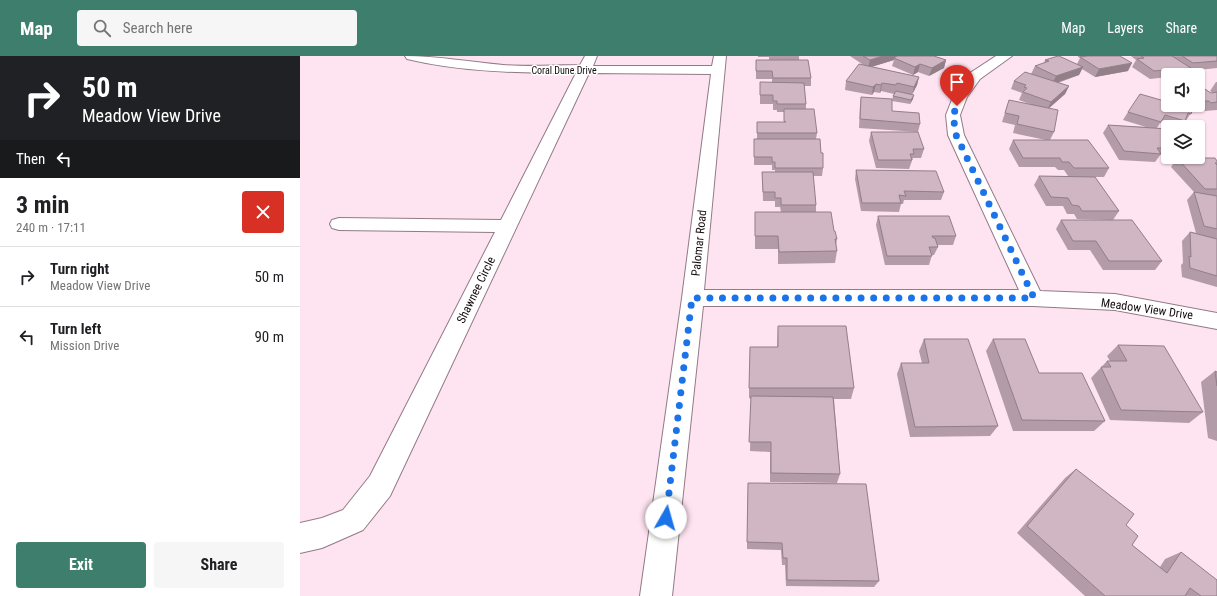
<!DOCTYPE html>
<html lang="en">
<head>
<meta charset="utf-8">
<style>
  :root { --surface:#fff; --page:#f6f6f6; --text:#202124; --muted:#757577; --line:#e0e0e0; --accent:#3e7e6c }
  body { margin:0; font-family:"Roboto Condensed",sans-serif; background:var(--page); color:var(--text); height:100vh; display:flex; flex-direction:column; font-size:15px; white-space:nowrap }
  * { box-sizing:border-box; margin:0 }
  p { font-size:13px; color:var(--muted) }
  .icon { flex:none; width:22px; height:22px; fill:none; stroke:currentColor; stroke-width:2; stroke-linecap:round; stroke-linejoin:round }
  .map { position:relative; flex:1; overflow:hidden }
  .drawer { display:flex; flex-direction:column; background:var(--surface); width:300px }
  .drawer>* { flex:none }
  .top-card { background:#202124; color:#fff; overflow:hidden }
  .controls { position:absolute; left:861px; top:12px; display:grid; gap:8px }
  .controls a { display:grid; place-items:center; width:44px; height:44px; border-radius:4px; background:var(--surface); box-shadow:0 1px 3px #0004; font-size:20px }
  .pin { position:absolute; display:grid; place-items:center; width:34px; height:34px; color:#fff; margin:-41px -17px; border-radius:50% 50% 50% 0; rotate:-45deg; box-shadow:0 0 4px #0007 }
  .pin .icon { rotate:45deg }
  .me { position:absolute; width:44px; margin:-22px; rotate:7deg; stroke-linejoin:round; filter:drop-shadow(0 0 3px #0008) }
  .turn { display:flex; align-items:center; gap:14px; height:84px; padding:0 16px; font-size:18px }
  .turn .icon { width:52px; height:52px; stroke-width:2.5 }
  .turn b { display:block; font-size:28px; line-height:34px }
  .then { display:flex; align-items:center; height:38px; padding:0 16px; background:#0003; gap:8px; font-size:15px }
  .round { display:grid; place-items:center; flex:none; width:42px; height:42px; border-radius:4px; background:var(--page) }
  .head { display:flex; align-items:center; justify-content:space-between; height:68px; padding:0 16px }
  h1 { font-size:24px; font-weight:700; line-height:30px }
  .cta { display:flex; gap:8px; margin-top:auto; padding:8px 16px }
  .cta a { flex:1; height:46px; border-radius:4px; background:var(--accent); color:#fff; font-size:16px; font-weight:700; line-height:46px; text-align:center }
  .cta a+a { background:var(--page); color:var(--text) }
  ul { padding:0; list-style:none }
  li { display:flex; align-items:center; gap:12px; height:60px; padding:0 16px; border-top:1px solid var(--line) }
  li div { flex:1 }
  li b { display:block; font-size:15px }
  li em { font-style:normal }
  header { display:flex; align-items:center; gap:24px; box-sizing:border-box; height:56px; padding:0 20px; background:var(--accent); color:#fff }
  header strong { font-size:19px }
  nav { display:flex; gap:22px; margin-inline-start:auto; font-size:14px }
  .search { width:280px; height:36px; background:var(--page); display:flex; align-items:center; gap:10px; box-sizing:border-box; padding:0 14px; border-radius:4px; color:var(--muted); font-size:15px }
  main { display:flex; flex:1; min-height:0 }
  .map>svg:first-child { display:block }
  .lines { fill:none; stroke-linecap:round; stroke-linejoin:round }
  .minor-casing { stroke:#927a86; stroke-width:2 }
  .minor { fill:#fff; fill-rule:evenodd }
  .wall { fill:#b39ca7 }
  .shaded-wall { fill:#927f88 }
  .building { fill:#d0b5c2; stroke:#927f88 }
  .route { stroke:#1a73e8; stroke-width:7; stroke-dasharray:0 12.6 }
  .labels { text-anchor:middle; dominant-baseline:central; stroke-width:3; stroke-linejoin:round; paint-order:stroke }
  .far-street-label { font-size:10px; fill:#150c10; stroke:#fff }
  .street-label { font-size:12px; fill:#150c10; stroke:#fff }
</style>
</head>
<body>
<header>
<strong>Map</strong>
<div class="search"><svg class="icon" aria-label="search" viewBox="0 0 24 24"><circle cx="10" cy="10" r="6"/><path d="M15 15l6 6"/></svg>Search here</div>
<nav><a>Map</a><a>Layers</a><a>Share</a></nav>
</header>
<main>
<section class="drawer">
<div class="top-card">
<div class="turn"><svg class="icon" aria-label="right" viewBox="0 0 24 24"><path d="M7 20v-9h11M14 6l5 5-5 5"/></svg><div><b>50 m</b>Meadow View Drive</div></div>
<div class="then">Then<svg class="icon" aria-label="left" viewBox="0 0 24 24"><path d="M17 20v-9H6M10 6l-5 5 5 5"/></svg></div>
</div>
<div class="head"><div><h1>3 min</h1><p>240 m · 17:11</p></div><a class="round" style="background:#d93025;color:#fff"><svg class="icon" aria-label="close" viewBox="0 0 24 24"><path d="M6 6l12 12M18 6L6 18"/></svg></a></div>
<ul>
<li><svg class="icon" aria-label="right" viewBox="0 0 24 24"><path d="M7 20v-9h11M14 6l5 5-5 5"/></svg><div><b>Turn right</b><p>Meadow View Drive</p></div><em>50 m</em></li>
<li><svg class="icon" aria-label="left" viewBox="0 0 24 24"><path d="M17 20v-9H6M10 6l-5 5 5 5"/></svg><div><b>Turn left</b><p>Mission Drive</p></div><em>90 m</em></li>
</ul>
<div class="cta"><a>Exit</a><a>Share</a></div>
</section>
<div class="map">
<svg width="917" height="540" viewBox="0 0 917 540">
  <rect width="100%" height="100%" fill="#fee3f0"/>
  <g class="lines">
    <defs>
      <path id="minor" d="M 105,0 C 138,0 170,6 203,9 C 228,11 254,9 280,9 L 285,0 L 297,0 L 293,10 L 412,10 L 414,0 L 426,0 L 404,234 L 719,234 L 648,79 L 646,59 L 653,41 L 670,17 L 696,0 L 712,0 L 680,23 L 667,41 L 660,59 L 664,79 L 740,235 L 815,238 L 917,257 L 917,273 L 815,254 L 733,250 L 403,250 L 372,540 L 340,540 L 382,242 L 411,18 L 289,17 L 90,440 L 63,474 L 22,492 L 0,497 L 0,467 L 22,462 L 43,454 L 70,420 L 195,176 L 39,174 L 32,172 L 30,168 L 32,164 L 39,162 L 201,164 L 276,17 C 219,17 162,16 107,3 Z"/>
    </defs>
    <!-- minor casing -->
    <use href="#minor" class="minor-casing"/>
    <!-- minor -->
    <use href="#minor" class="minor"/>
  </g>
  <!-- wall -->
  <g class="wall">
    <polygon points="458,0 499,0 499,4 511,22 511,30 504,30 506,48 506,53 517,77 516,83 523,112 522,120 513,120 516,149 516,156 534,175 537,183 536,190 537,195 535,207 478,208 478,193 455,193 455,156 481,156 480,151 475,151 475,145 463,145 462,116 475,116 475,114 472,114 472,109 454,109 454,83 457,83 457,66 484,66 484,56 477,56 477,54 473,54 473,48 460,48 460,26 472,27 472,23 456,23 456,4 469,4 469,1 458,1"/>
    <polygon points="550,0 597,0 638,1 646,4 644,12 629,20 618,16 613,19 592,10 594,4 571,11 619,21 617,29 612,38 613,43 610,48 592,45 592,55 620,68 618,76 559,72 560,49 561,41 592,44 593,40 596,35 594,38 581,35 580,37 574,36 572,39 545,34 546,25 565,10"/>
    <polygon points="778,0 820,0 828,15 795,21 782,13 779,19 758,27 769,30 765,38 749,52 754,76 750,84 809,112 804,121 795,121 819,155 813,164 777,163 774,158 767,158 763,150 746,150 734,129 739,120 768,120 764,114 758,114 755,111 719,111 709,93 713,84 746,84 713,77 715,69 702,66 709,44 735,50 719,44 722,37 711,33 714,25 731,18 735,10 744,7 745,4 777,8 780,2 778,1"/>
    <polygon points="831,0 917,0 917,12 889,15 886,19 868,19 868,21 850,23 832,11 836,4"/>
    <polygon points="916,26 917,26 917,54 905,55 903,53 893,54 885,66 884,66 880,71 872,71 860,67 857,72 868,73 868,98 861,98 855,106 819,104 803,77 808,69 846,71 823,64 828,56 868,49 898,49 898,30 911,37 913,37 910,35"/>
    <polygon points="868,32 868,44 863,40"/>
    <polygon points="571,76 624,93 621,102 613,102 609,113 576,112 569,85"/>
    <polygon points="877,102 917,105 917,231 882,221 881,209 883,207 882,185 890,176 896,177 887,144 894,136 871,111"/>
    <polygon points="556,114 644,136 641,144 604,144 603,148 601,148 599,156 561,155 555,123"/>
    <polygon points="578,160 656,180 653,189 637,189 638,191 634,199 632,199 629,209 585,209 576,169"/>
    <polygon points="761,164 862,205 855,214 803,214 790,194 768,194 756,173"/>
    <polygon points="478,270 554,332 551,343 534,343 540,418 537,427 470,426 470,396 450,395 451,343 449,342 449,332 477,291"/>
    <polygon points="624,283 698,370 690,380 610,381 597,318 601,307 622,307 619,295"/>
    <polygon points="693,283 739,317 805,365 794,375 713,375 686,295"/>
    <polygon points="818,289 903,356 889,367 810,364 791,322 807,305 810,305 807,300"/>
    <polygon points="915,315 917,316 917,385 908,382 901,326"/>
    <polygon points="776,413 826,469 832,489 860,511 865,503 881,496 917,540 785,540 717,477 765,422"/>
    <polygon points="448,427 579,525 574,531 486,530 485,509 482,509 481,494 447,493 447,486"/>
  </g>
  <!-- shaded-wall -->
  <g class="shaded-wall">
    <polygon points="583,0 597,0 594,2 594,4 568,12 570,4"/>
    <polygon points="646,4 644,12 629,20 632,12"/>
    <polygon points="832,7 828,15 795,21 799,13"/>
    <polygon points="620,8 618,16 613,19 615,11"/>
    <polygon points="783,11 779,19 752,28 756,20"/>
    <polygon points="619,21 617,29 612,39 614,31"/>
    <polygon points="582,27 581,35 580,37 581,29"/>
    <polygon points="576,28 574,36 572,39 573,31"/>
    <polygon points="769,30 765,38 747,54 751,46"/>
    <polygon points="614,39 613,43 610,48 611,44"/>
  </g>
  <!-- building -->
  <g class="building">
    <polygon points="563,0 583,0 570,4"/>
    <polygon points="597,0 634,0 646,4 632,12 620,8 615,11 594,2"/>
    <polygon points="758,0 759,0 783,11 756,20 735,10 749,5 745,4"/>
    <polygon points="787,0 820,0 832,7 799,13 780,1"/>
    <polygon points="841,0 872,0 891,12 854,15 837,3 844,2"/>
    <polygon points="882,0 917,0 917,5 893,7"/>
    <polygon points="456,4 508,4 511,22 473,22 472,15 456,15"/>
    <polygon points="559,8 619,21 614,31 597,27 596,29 582,27 581,29 576,28 573,31 546,25"/>
    <polygon points="725,16 769,30 751,46 723,36 727,32 724,31 726,29 714,25"/>
    <polygon points="460,26 504,27 506,48 477,48 477,45 473,45 473,39 460,39"/>
    <polygon points="898,30 900,30 911,37 917,36 917,46 911,47 909,45 898,45"/>
    <polygon points="596,35 614,39 611,44 593,40"/>
    <polygon points="840,38 868,46 868,49 878,49 893,53 891,58 888,57 885,65 865,59 861,66 828,56"/>
    <polygon points="561,41 592,43 592,55 619,57 620,68 560,63"/>
    <polygon points="709,44 758,54 754,76 717,68 719,60 705,57"/>
    <polygon points="484,53 514,53 517,77 457,77 457,66 486,66 484,65"/>
    <polygon points="808,69 868,73 868,89 862,89 864,92 857,92 861,98 824,95"/>
    <polygon points="571,76 618,76 624,93 613,93 614,98 610,98 612,104 578,104"/>
    <polygon points="454,83 520,83 521,97 523,97 523,112 475,112 475,106 472,106 472,101 454,101"/>
    <polygon points="713,84 788,84 809,112 774,112 769,106 762,106 760,102 723,102"/>
    <polygon points="877,102 915,102 917,105 917,107 915,107 917,109 917,133 905,133"/>
    <polygon points="556,114 636,115 644,136 604,135 606,140 599,139 601,147 562,147"/>
    <polygon points="462,116 513,116 516,149 481,149 481,142 475,142 475,136 463,136"/>
    <polygon points="739,120 795,121 819,155 782,155 779,150 772,149 768,142 751,141"/>
    <polygon points="894,136 917,140 917,173 904,170"/>
    <polygon points="455,156 531,156 534,175 535,175 537,183 535,183 537,195 479,196 478,180 455,180"/>
    <polygon points="578,160 649,160 656,180 632,180 633,182 635,182 638,191 629,191 632,200 587,200"/>
    <polygon points="761,164 832,164 862,205 809,205 796,185 773,185"/>
    <polygon points="890,176 917,183 917,220 890,212 889,200 891,201"/>
    <polygon points="478,270 546,270 554,332 449,332 450,291 478,291"/>
    <polygon points="624,283 668,283 698,370 615,371 601,307 629,307"/>
    <polygon points="693,283 725,283 739,317 782,317 805,365 722,364"/>
    <polygon points="818,289 864,290 903,356 821,354 801,311 811,311 807,305 827,305"/>
    <polygon points="915,315 917,316 917,330"/>
    <polygon points="451,340 533,341 540,418 471,417 471,386 449,386"/>
    <polygon points="776,413 834,458 826,469 838,480 832,489 867,517 881,496 917,524 917,540 901,540 890,532 885,540 805,540 727,470"/>
    <polygon points="448,427 566,428 579,525 487,524 487,502 483,502 482,487 447,486"/>
  </g>
  <g class="lines">
    <!-- route -->
    <polyline class="route" points="366,462 392,242 734,242 656,79 653,59 657,50"/>
  </g>
  <g class="labels">
    <!-- far-street labels -->
    <g class="far-street-label">
      <text x="264" y="14">Coral Dune Drive</text>
    </g>
    <!-- street labels -->
    <g class="street-label">
      <text transform="translate(399 187) rotate(-84)">Palomar Road</text>
      <text transform="translate(176 234) rotate(-64)">Shawnee Circle</text>
      <text transform="translate(847 253) rotate(8)">Meadow View Drive</text>
    </g>
  </g>
</svg>
<div class="controls">
<a><svg class="icon" aria-label="sound" viewBox="0 0 24 24"><path d="M4 9h4l5-4v14l-5-4H4zM17 9q2 3 0 6"/></svg></a>
<a><svg class="icon" aria-label="layers" viewBox="0 0 24 24"><path d="M12 4l9 5-9 5-9-5zM3 14l9 5 9-5"/></svg></a>
</div>
<div class="pin" style="left:657px;top:50px;background:#d93025"><svg class="icon" aria-label="arrive" viewBox="0 0 24 24"><path d="M6 21V4h12l-3 4 3 4H6"/></svg></div>
<svg class="me" style="left:366px;top:462px" viewBox="-20 -20 40 40"><circle r="19" fill="#fff"/><path d="M0-13L10 11 0 6-10 11z" fill="#1a73e8"/></svg>
</div>
</main>
</body>
</html>
